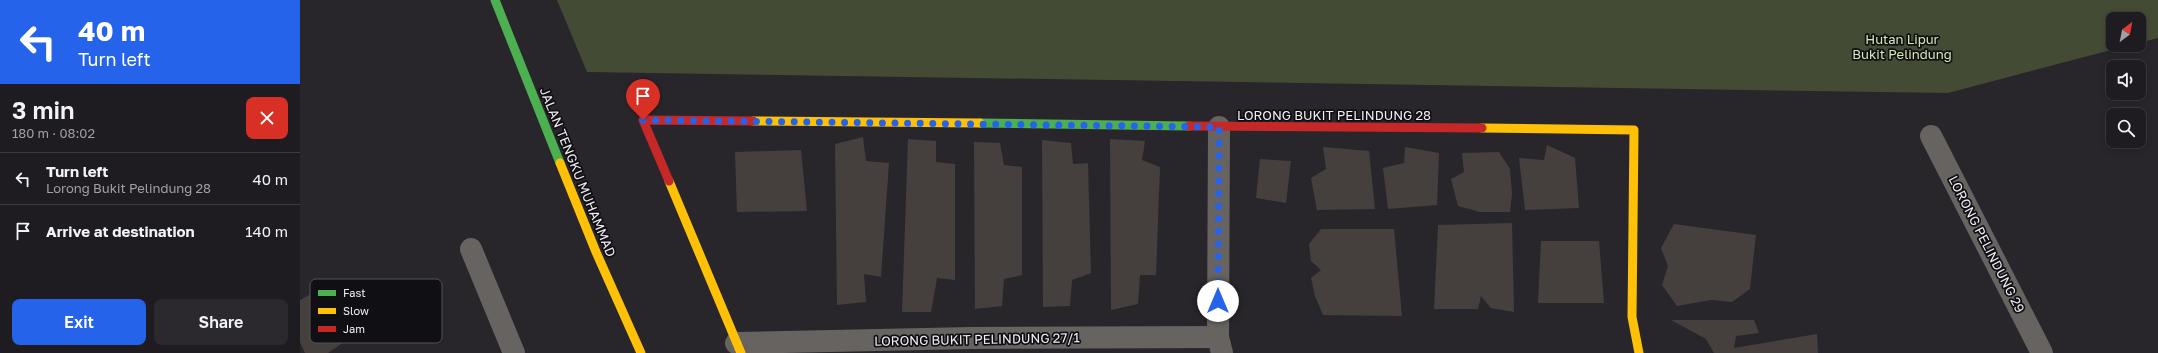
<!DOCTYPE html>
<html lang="en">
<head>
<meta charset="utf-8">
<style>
  :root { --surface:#1e1c20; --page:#2b292d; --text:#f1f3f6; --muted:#a1a1a5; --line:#3c3a3e; --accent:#2563eb }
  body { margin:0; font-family:"Golos Text",sans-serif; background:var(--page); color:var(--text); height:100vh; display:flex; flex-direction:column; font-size:15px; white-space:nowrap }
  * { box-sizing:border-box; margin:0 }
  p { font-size:13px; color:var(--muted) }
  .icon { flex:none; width:22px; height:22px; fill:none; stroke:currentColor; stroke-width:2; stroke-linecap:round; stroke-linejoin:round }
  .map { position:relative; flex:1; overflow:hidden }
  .side { display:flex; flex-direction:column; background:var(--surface); width:300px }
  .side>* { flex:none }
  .guide { background:#2563eb; color:#fff; overflow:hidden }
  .needle { width:26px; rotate:32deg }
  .fabs { position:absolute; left:1806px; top:12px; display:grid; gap:8px }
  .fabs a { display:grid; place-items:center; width:40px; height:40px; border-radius:8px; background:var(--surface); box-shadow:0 2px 6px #0003,0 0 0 1px var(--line); font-size:20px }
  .pin { position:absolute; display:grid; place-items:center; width:34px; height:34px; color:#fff; margin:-41px -17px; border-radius:50% 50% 50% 0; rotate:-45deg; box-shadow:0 0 4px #0007 }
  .pin .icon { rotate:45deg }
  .me { position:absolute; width:44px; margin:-22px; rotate:0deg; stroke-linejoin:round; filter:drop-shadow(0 0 3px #0008) }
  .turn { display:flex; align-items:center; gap:14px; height:84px; padding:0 12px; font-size:18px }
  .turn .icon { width:52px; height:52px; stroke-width:2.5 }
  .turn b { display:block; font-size:28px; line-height:34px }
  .round { display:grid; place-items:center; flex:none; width:42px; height:42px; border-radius:8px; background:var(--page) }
  .headline { display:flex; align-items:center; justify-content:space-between; height:68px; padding:0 12px }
  h1 { font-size:24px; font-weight:600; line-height:30px }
  .button { display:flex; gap:8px; margin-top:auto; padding:8px 12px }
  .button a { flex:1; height:46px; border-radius:8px; background:var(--accent); color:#fff; font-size:16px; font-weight:600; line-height:46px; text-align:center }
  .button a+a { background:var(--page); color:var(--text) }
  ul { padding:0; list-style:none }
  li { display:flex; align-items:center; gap:12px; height:52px; padding:0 12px; border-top:1px solid var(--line) }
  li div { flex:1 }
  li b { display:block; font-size:15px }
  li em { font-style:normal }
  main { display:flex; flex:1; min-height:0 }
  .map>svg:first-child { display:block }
  .green { fill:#434b35 }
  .building { fill:#45403e }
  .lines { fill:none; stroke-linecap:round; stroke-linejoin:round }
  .street { stroke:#676361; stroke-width:22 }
  .fast { stroke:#4caf50; stroke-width:9 }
  .slow { stroke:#ffc107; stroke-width:9 }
  .jam { stroke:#c62828; stroke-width:9 }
  .route { stroke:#2563eb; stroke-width:7; stroke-dasharray:0 12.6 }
  .labels { text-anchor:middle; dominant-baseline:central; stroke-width:3.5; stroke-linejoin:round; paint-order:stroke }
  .park-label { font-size:13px; fill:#d5ebb2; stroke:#100f13 }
  .street-label { font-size:13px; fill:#f1eef4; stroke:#100f13 }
  .key { fill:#100f13; stroke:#545256; stroke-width:1 }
  .key-label { font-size:11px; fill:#f1eef4 }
</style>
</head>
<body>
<main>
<section class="side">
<div class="guide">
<div class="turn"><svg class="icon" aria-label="left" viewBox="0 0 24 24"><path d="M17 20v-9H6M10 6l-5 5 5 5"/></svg><div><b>40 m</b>Turn left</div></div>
</div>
<div class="headline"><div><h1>3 min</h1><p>180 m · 08:02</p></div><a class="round" style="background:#d93025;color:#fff"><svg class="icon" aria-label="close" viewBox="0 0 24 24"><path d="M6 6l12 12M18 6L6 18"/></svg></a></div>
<ul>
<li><svg class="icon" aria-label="left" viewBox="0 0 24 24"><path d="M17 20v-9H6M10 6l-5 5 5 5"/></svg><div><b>Turn left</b><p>Lorong Bukit Pelindung 28</p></div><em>40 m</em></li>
<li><svg class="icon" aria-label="arrive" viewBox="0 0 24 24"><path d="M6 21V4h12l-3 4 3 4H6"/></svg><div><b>Arrive at destination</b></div><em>140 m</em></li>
</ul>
<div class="button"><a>Exit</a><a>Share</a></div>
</section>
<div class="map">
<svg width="1858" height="353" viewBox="0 0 1858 353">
  <rect width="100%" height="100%" fill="#28262b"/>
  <!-- green -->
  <polygon class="green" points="257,0 1858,0 1858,38 1839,43 1839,19 1813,19 1813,45 1830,45 1648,93 287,72"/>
  <!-- building -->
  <g class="building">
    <polygon points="563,137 566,161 589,163 581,277 564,274 566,302 537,305 535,144"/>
    <polygon points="608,139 636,141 636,162 655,164 655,280 637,278 631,312 602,312"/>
    <polygon points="810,139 845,141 842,160 860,167 856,275 840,275 838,304 811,310"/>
    <polygon points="742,140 771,143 773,164 788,163 791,273 772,280 770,306 743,307"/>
    <polygon points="674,142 700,143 704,165 722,167 722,275 704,279 702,306 675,309"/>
    <polygon points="1247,145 1275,158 1279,208 1225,210 1219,158 1244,160"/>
    <polygon points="1023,147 1069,151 1075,209 1017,210 1011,178 1026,169"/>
    <polygon points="1105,147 1139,153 1137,205 1088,209 1083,168 1104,163"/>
    <polygon points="501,150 507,211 437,212 435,152"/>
    <polygon points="1199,152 1210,169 1212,193 1210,212 1180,212 1158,206 1151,179 1164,172 1162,153"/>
    <polygon points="960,159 991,161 986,203 956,198"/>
    <polygon points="1212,223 1214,312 1191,308 1181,296 1178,309 1134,309 1138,225"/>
    <polygon points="1374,224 1456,235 1450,289 1432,302 1411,300 1377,306 1362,285 1368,266 1361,248"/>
    <polygon points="1021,229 1094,229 1102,316 1023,315 1015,296 1011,278 1021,270 1011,261 1009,244"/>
    <polygon points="1241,241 1299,241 1304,303 1238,303"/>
    <polygon points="40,286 58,297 67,326 28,353 5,353 0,342 0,300 11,294"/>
    <polygon points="1371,320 1454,320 1459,333 1436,336 1434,348 1517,334 1518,353 1414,353 1406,339"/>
  </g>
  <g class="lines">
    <!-- street -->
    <g class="street">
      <polyline points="919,127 918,337 922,353"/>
      <polyline points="1631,136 1742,353"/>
      <polyline points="171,249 214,353"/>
      <polyline points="436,343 671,338 918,337"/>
    </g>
    <!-- fast -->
    <g class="fast">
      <polyline points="195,0 260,163"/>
      <polyline points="680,123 889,126"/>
    </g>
    <!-- slow -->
    <g class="slow">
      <polyline points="453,121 680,123"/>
      <polyline points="1182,128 1334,130 1332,317 1339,353"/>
      <polyline points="260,163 296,252 341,353"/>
      <polyline points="369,181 441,353"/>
    </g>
    <!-- jam -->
    <g class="jam">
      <polyline points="889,126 1182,128"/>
      <polyline points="369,181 343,120 453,121"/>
    </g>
  </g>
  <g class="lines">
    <!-- route -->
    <polyline class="route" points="343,120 919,127 918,301"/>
  </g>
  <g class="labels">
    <!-- park labels -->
    <g class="park-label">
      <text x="1602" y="39">Hutan Lipur<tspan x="1602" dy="15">Bukit Pelindung</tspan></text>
    </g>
    <!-- street labels -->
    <g class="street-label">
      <text x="1034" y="115">LORONG BUKIT PELINDUNG 28</text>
      <text transform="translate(278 172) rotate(68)">JALAN TENGKU MUHAMMAD</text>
      <text transform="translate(1687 244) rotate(63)">LORONG PELINDUNG 29</text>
      <text transform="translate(677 339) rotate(-1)">LORONG BUKIT PELINDUNG 27/1</text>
    </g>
  </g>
  <!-- legend -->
  <rect x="10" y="279" width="132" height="64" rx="6" class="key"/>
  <rect x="18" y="290" width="18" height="6" fill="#4caf50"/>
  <rect x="18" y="308" width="18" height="6" fill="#ffc107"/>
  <rect x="18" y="326" width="18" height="6" fill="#c62828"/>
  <g class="key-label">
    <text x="43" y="297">Fast</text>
    <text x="43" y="315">Slow</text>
    <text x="43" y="333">Jam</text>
  </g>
</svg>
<div class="fabs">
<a><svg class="needle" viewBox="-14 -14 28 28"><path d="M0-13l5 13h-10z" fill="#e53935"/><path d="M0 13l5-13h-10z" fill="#a1a1a5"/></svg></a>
<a><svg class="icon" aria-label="sound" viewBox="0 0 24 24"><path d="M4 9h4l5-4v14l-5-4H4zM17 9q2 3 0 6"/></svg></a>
<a><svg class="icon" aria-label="search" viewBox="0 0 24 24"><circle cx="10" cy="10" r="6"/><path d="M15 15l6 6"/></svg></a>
</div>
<div class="pin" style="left:343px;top:120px;background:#d93025"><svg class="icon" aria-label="arrive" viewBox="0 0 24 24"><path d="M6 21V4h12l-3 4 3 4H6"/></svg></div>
<svg class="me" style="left:918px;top:301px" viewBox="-20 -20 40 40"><circle r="19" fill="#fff"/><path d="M0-13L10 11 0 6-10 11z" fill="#2563eb"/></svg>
</div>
</main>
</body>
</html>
